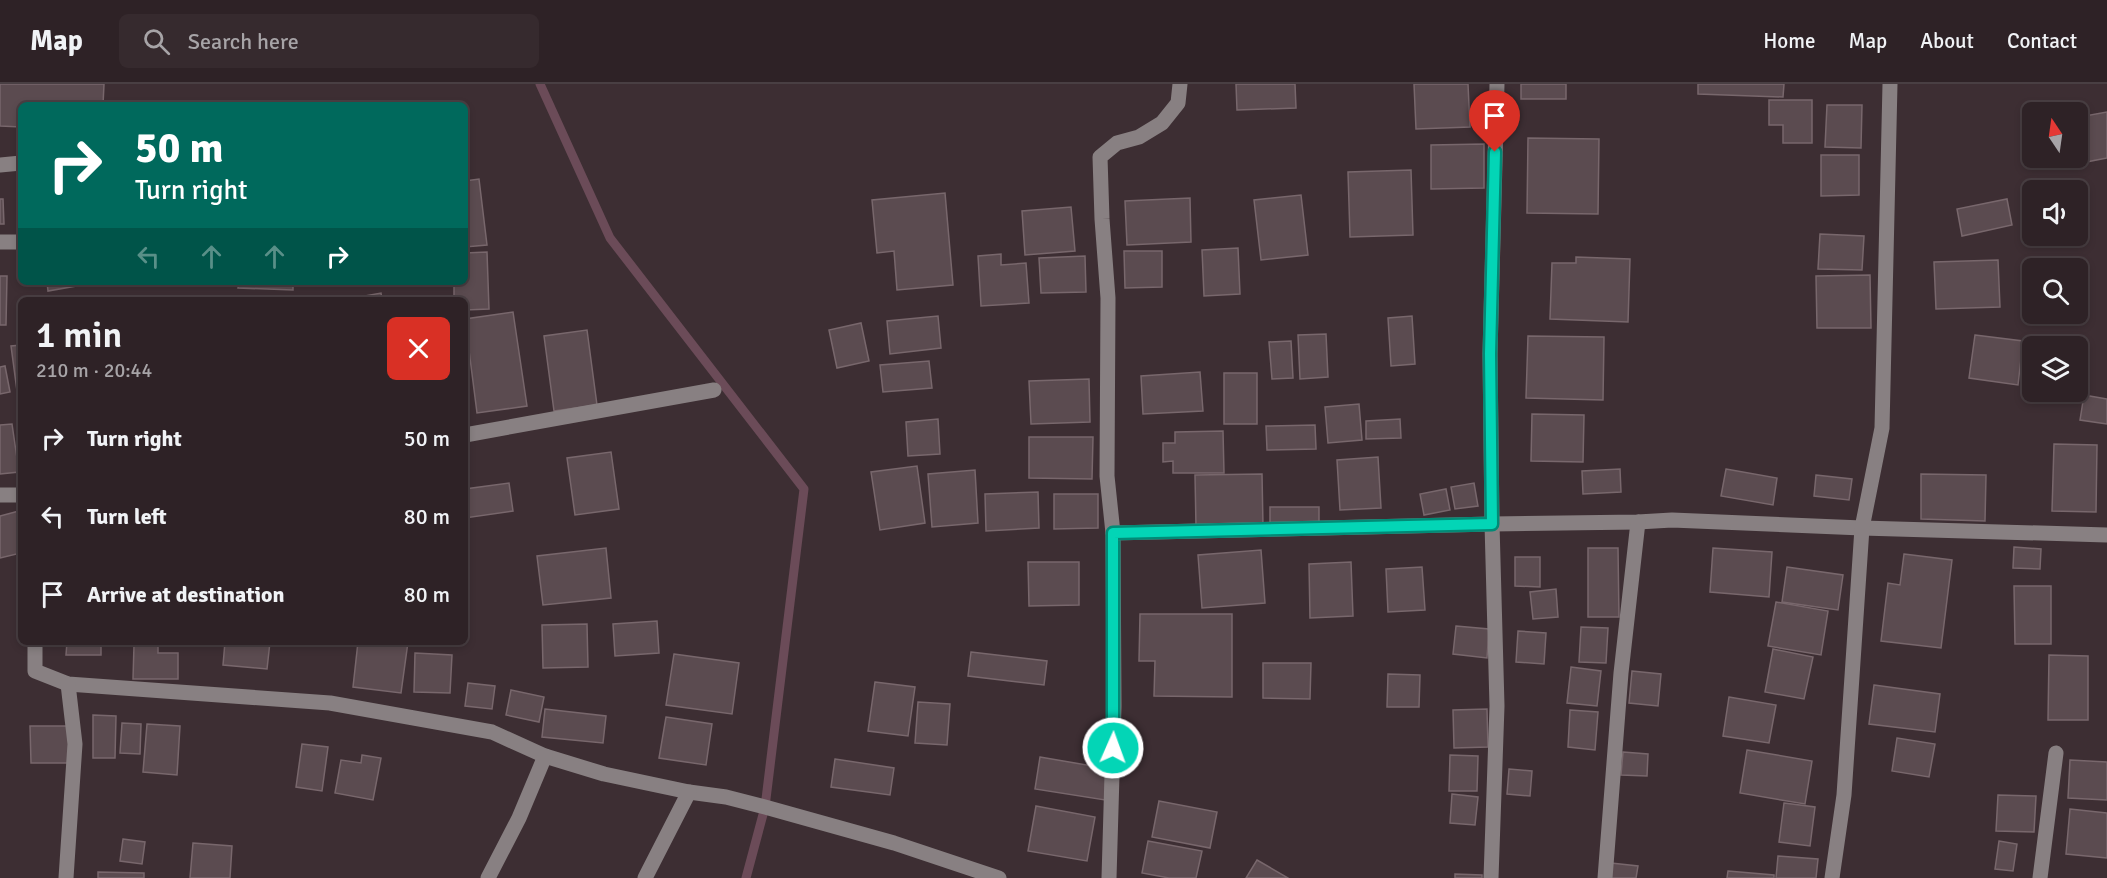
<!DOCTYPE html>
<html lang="en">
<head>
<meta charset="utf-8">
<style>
  :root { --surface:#2e2226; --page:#362a2e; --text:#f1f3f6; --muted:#a7a4a7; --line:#493f43 }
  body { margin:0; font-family:Signika,sans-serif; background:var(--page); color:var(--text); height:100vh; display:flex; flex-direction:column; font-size:22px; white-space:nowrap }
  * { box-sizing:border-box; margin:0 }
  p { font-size:20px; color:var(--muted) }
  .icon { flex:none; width:33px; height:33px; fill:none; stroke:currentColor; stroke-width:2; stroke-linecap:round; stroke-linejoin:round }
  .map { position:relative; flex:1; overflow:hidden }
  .details { position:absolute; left:18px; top:213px; width:450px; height:348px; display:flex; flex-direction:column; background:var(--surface); border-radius:9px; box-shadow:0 3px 9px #0003,0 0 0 2px var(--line) }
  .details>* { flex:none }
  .guide { position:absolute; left:18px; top:18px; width:450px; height:183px; border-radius:9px; box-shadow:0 3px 9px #0003,0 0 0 2px var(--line); background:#00695c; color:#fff; overflow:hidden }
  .needle { width:39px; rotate:347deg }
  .controls { position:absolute; left:2022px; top:18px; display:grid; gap:12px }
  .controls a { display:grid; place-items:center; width:66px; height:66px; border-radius:9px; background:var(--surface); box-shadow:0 3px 9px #0003,0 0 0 2px var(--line); font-size:30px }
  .pin { position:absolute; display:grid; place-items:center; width:51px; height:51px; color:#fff; margin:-62px -26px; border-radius:50% 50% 50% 0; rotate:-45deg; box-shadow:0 0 6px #0007 }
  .pin .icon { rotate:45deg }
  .me { position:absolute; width:66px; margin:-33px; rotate:2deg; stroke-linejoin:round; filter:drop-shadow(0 0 4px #0008) }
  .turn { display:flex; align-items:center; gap:21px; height:126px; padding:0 18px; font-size:27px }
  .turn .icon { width:78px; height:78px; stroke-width:2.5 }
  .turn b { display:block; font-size:42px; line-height:51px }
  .lanes { display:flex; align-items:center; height:57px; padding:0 18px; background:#0003; justify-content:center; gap:30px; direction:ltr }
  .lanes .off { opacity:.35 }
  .round { display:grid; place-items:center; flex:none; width:63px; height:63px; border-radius:9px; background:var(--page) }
  .overview { display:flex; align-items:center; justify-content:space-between; height:102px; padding:0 18px }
  h1 { font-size:36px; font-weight:600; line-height:45px }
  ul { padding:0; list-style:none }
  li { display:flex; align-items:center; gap:18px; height:78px; padding:0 18px }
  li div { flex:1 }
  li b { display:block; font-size:22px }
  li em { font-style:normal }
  header { display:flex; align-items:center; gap:36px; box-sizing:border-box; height:84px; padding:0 30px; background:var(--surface); border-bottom:2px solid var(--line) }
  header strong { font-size:28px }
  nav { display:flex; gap:33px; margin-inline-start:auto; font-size:21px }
  .search { width:420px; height:54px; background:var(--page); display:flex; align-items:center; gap:15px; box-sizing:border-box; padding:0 21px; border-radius:9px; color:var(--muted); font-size:22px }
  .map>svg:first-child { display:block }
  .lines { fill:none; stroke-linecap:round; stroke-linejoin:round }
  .stream { stroke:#6b4b58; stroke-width:9 }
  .building { fill:#5b4b50; stroke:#78676c; stroke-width:1.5 }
  .minor { stroke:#888082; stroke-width:15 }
  .route-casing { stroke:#028a76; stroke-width:15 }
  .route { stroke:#03d5b6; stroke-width:10 }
</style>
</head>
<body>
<header>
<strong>Map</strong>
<div class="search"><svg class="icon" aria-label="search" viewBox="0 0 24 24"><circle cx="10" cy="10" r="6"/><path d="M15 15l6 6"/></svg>Search here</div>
<nav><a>Home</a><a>Map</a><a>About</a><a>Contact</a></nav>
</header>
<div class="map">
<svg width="2107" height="794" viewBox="0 0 2107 794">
  <rect width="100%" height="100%" fill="#3d2e33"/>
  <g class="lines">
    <!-- stream -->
    <polyline class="stream" points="540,0 610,154 804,405 765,723 746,794"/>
  </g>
  <!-- building -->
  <g class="building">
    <polygon points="0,0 104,0 103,21 21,21 21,43 0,42"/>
    <polygon points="1236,0 1295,0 1296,24 1237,26"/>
    <polygon points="1414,0 1468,0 1470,43 1416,45"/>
    <rect x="1521" y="0" width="45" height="15"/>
    <polygon points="1698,0 1784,0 1783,13 1698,10"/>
    <polygon points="1769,16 1812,16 1812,59 1783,59 1783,41 1769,41"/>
    <polygon points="1827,21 1862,21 1861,64 1825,63"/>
    <polygon points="2107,28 2107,74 2086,78 2079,33"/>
    <polygon points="1528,54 1599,55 1598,130 1527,129"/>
    <polygon points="1484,60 1484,104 1431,105 1431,61"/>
    <polygon points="1821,71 1859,71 1859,111 1821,112"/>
    <polygon points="1411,86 1413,151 1350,153 1348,88"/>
    <polygon points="479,95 487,161 465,163 465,97"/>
    <polygon points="945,109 953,201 897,206 894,167 877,169 872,116"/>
    <polygon points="1301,111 1308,171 1261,176 1254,116"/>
    <polygon points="1190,114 1191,158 1127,161 1125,117"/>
    <polygon points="0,115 3,115 4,140 0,140"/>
    <polygon points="2007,115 2012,141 1962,152 1957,125"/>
    <polygon points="1071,123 1075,167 1025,171 1022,127"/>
    <polygon points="1820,150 1864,152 1862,186 1818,185"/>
    <polygon points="1238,164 1240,210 1204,212 1202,166"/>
    <polygon points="1124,167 1162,167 1162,203 1125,204"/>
    <polygon points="487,168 489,225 465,226 465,216 454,216 454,198 465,198 465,169"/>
    <polygon points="1001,170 1001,181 1026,179 1029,219 981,222 978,172"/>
    <polygon points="1085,172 1086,208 1041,209 1039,174"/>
    <polygon points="1576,173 1630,175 1628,238 1550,235 1552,179 1576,179"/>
    <polygon points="1998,176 2000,223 1936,225 1934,178"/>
    <polygon points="1870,191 1871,244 1817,244 1816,192"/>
    <polygon points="0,192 7,192 6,241 0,241"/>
    <polygon points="47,198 99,198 48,207"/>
    <polygon points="239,198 293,198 293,206 238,204"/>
    <polygon points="381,209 382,216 354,216 353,214"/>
    <polygon points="513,228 527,322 477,329 465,235"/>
    <polygon points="938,232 941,264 890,270 887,237"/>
    <polygon points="1412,232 1415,280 1391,282 1388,234"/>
    <polygon points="861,239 869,277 837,284 829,246"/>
    <polygon points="587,246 597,321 554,327 544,252"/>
    <polygon points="1326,250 1328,293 1300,295 1298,251"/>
    <polygon points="1975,251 2023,257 2018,301 1969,294"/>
    <polygon points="1528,252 1604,253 1603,316 1526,314"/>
    <polygon points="1291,257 1293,294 1272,295 1269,258"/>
    <polygon points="21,261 21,307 17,307 11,262"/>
    <polygon points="929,277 932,304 883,308 880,281"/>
    <polygon points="5,282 10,308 0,310 0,283"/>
    <polygon points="1200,288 1203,327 1143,330 1141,292"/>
    <rect x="1224" y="289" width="33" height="51"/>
    <polygon points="1089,295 1090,338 1031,340 1029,297"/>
    <polygon points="2084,311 2107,315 2107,340 2080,336"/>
    <polygon points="1359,320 1362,356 1328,359 1325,323"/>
    <polygon points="1532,330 1584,331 1583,378 1531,377"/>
    <polygon points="938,335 940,370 908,372 906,338"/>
    <polygon points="1400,335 1401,354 1366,355 1366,337"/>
    <polygon points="12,340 19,388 0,390 0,341"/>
    <polygon points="1315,341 1316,365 1267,366 1266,342"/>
    <polygon points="1223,347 1224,389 1173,389 1173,377 1163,378 1163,359 1175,359 1175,348"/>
    <polygon points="1029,353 1093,353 1092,395 1029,394"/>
    <polygon points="2054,360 2097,361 2096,428 2052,427"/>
    <polygon points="611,368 619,425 575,431 567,374"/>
    <polygon points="1378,373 1381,424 1340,426 1337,376"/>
    <polygon points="917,382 925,439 880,446 871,388"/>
    <polygon points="1620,385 1621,408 1583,410 1582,387"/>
    <polygon points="1726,385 1777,394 1773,421 1721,412"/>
    <polygon points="975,386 978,439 932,443 928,390"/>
    <polygon points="1262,390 1263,442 1196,443 1195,391"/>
    <polygon points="1921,390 1986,391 1985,437 1921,435"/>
    <polygon points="1816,391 1852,395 1849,416 1814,412"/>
    <polygon points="509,399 513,427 465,434 465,405"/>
    <polygon points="1474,399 1478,422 1455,425 1451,403"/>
    <polygon points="1446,405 1450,426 1424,431 1420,410"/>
    <polygon points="1038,408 1039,444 986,447 985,410"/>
    <polygon points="1054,410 1098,410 1098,444 1054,445"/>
    <rect x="1270" y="423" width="49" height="18"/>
    <polygon points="19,427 21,436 21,469 0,474 0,432"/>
    <polygon points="2014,463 2041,465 2040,485 2013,484"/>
    <polygon points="606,464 611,514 543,521 537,472"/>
    <polygon points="1588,464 1618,464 1619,533 1588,533"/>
    <polygon points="1713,464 1772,468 1769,513 1710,508"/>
    <polygon points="1261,466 1265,519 1202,524 1198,471"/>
    <polygon points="1904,470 1952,476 1941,564 1881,557 1888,499 1900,501"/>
    <polygon points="1515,473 1540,473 1540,503 1515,502"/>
    <polygon points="1028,478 1079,478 1079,521 1029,522"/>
    <polygon points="1351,478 1353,532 1310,534 1309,480"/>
    <polygon points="1422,483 1425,526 1388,528 1386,485"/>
    <polygon points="1787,483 1843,491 1838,526 1782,518"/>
    <polygon points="2014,502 2051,502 2051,560 2015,560"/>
    <polygon points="1556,505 1558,533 1533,535 1530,508"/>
    <polygon points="1776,518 1828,527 1821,571 1768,562"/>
    <polygon points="1140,530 1232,530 1232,613 1154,612 1155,577 1139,577"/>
    <polygon points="657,537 659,569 615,572 613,540"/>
    <polygon points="587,540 588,583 543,584 542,541"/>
    <polygon points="1456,542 1489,545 1487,574 1453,570"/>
    <polygon points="1581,543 1608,544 1606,579 1579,578"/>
    <polygon points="1518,547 1546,549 1544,580 1516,578"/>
    <polygon points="67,558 111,558 101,558 101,571 66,571"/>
    <polygon points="225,558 270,558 267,585 223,581"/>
    <polygon points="358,558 408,558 401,609 353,603"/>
    <polygon points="134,561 158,561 158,569 178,569 178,595 133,595"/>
    <polygon points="1773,565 1813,573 1804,615 1765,608"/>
    <polygon points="971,568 1047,577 1044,601 968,592"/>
    <polygon points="415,569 452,571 450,609 414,608"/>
    <polygon points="674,570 739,579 732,630 666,621"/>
    <polygon points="2049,571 2088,572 2088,636 2048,636"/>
    <polygon points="1263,579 1311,579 1310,615 1263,614"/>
    <polygon points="1571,583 1601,587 1597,622 1567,619"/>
    <polygon points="1632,587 1661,590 1658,622 1629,619"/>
    <polygon points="1388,590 1420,591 1419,623 1387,623"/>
    <polygon points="875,598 915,603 908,652 868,647"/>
    <polygon points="468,599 495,602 492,625 465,622"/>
    <polygon points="1874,601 1940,610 1935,648 1869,640"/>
    <polygon points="511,606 544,613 539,638 506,631"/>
    <polygon points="1729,613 1776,621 1769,659 1723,652"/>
    <polygon points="918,618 950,620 947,661 915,659"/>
    <polygon points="545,625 606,632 603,659 542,653"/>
    <polygon points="1487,625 1488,663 1454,664 1453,626"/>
    <polygon points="1570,626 1598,628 1595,666 1568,663"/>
    <polygon points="93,631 116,632 115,674 93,674"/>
    <polygon points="666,633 712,640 706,681 659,674"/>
    <polygon points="122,639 141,640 140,670 120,669"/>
    <polygon points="147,640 180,642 177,691 143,688"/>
    <polygon points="30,642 69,642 69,679 31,679"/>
    <polygon points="1897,654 1935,660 1929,693 1892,687"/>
    <polygon points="302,660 328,663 322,707 296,703"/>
    <polygon points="1747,666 1812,677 1805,720 1740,709"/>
    <polygon points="1623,668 1648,670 1647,692 1621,691"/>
    <polygon points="362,671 381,674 373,716 335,709 341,676 361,679"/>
    <polygon points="1450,671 1478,672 1477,707 1449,707"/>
    <polygon points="1040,673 1110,685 1105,716 1035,705"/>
    <polygon points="835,675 894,684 890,711 831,703"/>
    <polygon points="2070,676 2107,678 2107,716 2068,714"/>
    <polygon points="1509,685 1532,687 1530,712 1507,710"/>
    <polygon points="1452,710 1478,713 1475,741 1450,739"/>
    <polygon points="1998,711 2036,712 2034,748 1996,747"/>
    <polygon points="1159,717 1217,728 1210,764 1152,753"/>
    <polygon points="1784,719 1815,723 1810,762 1779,758"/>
    <polygon points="1036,722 1095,733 1087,777 1028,767"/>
    <polygon points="2070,725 2107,729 2107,774 2066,770"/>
    <polygon points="123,755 145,758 142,780 120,777"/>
    <polygon points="1148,757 1202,767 1196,794 1169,794 1142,789"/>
    <polygon points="1999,757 2017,760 2013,787 1995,785"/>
    <polygon points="193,759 232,762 230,794 190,794"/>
    <polygon points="1778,772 1818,775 1816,794 1776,794"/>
    <polygon points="1257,776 1288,794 1246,794"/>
    <polygon points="1611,779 1638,782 1636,794 1609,794"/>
    <polygon points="1728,787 1774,791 1774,794 1727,794"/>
    <polygon points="98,788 144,789 144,794 98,794"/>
    <polygon points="1455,790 1482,791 1482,794 1455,794"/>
  </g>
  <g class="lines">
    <!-- minor -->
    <g class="minor">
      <polyline points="1180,0 1178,19 1162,39 1139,53 1117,59 1100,73 1102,135 1108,214 1107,392 1113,449 1492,440 1638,438 1672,436 1862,444 2107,451"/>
      <polyline points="0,81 21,79"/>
      <polyline points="0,158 20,158"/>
      <polyline points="465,351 714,306"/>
      <polyline points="0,411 21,411"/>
      <polyline points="35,558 35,587 68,600 330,619 492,648 545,672 604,690 689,708 726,713 765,723 894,759 999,794"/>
      <polyline points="66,794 75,660 68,600"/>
      <polyline points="488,794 519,734 545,672"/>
      <polyline points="645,794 689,708"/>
      <polyline points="1109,794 1114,622 1113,449"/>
      <polyline points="1491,794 1497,622 1492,440 1490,270 1497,0"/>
      <polyline points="1605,794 1621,589 1638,438"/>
      <polyline points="1832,794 1844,711 1862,444 1882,344 1890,0"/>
      <polyline points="2040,794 2056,669"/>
    </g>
  </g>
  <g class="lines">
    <defs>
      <polyline id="route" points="1113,664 1113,449 1492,440 1490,270 1495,68"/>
    </defs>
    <!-- route casing -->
    <use href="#route" class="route-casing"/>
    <!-- route -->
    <use href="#route" class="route"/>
  </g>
</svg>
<div class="controls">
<a><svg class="needle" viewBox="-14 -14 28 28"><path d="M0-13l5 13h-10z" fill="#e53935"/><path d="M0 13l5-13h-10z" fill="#a7a4a7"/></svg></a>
<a><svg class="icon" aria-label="sound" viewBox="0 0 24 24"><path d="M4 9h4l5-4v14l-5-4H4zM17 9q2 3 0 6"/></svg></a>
<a><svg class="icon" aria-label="search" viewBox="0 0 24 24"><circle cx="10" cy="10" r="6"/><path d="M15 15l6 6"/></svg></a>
<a><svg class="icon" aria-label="layers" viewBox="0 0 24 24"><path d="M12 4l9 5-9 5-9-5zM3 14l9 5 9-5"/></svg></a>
</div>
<div class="pin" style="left:1495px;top:68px;background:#d93025"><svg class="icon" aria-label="arrive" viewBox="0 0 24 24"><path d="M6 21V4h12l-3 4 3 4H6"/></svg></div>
<svg class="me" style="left:1113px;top:664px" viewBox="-20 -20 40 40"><circle r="17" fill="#03d5b6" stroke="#fff" stroke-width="3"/><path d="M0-11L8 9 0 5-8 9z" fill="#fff"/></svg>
<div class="guide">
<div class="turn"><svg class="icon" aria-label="right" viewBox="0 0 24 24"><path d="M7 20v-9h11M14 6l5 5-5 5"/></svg><div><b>50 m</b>Turn right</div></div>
<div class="lanes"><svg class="icon off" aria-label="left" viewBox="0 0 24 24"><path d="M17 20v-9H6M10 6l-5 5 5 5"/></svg><svg class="icon off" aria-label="ahead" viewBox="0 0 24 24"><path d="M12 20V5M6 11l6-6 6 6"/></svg><svg class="icon off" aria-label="ahead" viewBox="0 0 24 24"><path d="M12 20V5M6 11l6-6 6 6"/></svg><svg class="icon" aria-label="right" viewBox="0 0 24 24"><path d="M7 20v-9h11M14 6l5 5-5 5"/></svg></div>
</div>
<section class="details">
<div class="overview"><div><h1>1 min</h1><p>210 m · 20:44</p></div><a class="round" style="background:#d93025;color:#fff"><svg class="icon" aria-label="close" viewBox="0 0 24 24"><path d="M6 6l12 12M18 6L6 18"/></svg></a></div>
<ul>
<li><svg class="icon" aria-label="right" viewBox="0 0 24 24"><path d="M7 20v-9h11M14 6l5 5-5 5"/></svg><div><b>Turn right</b></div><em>50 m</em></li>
<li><svg class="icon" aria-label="left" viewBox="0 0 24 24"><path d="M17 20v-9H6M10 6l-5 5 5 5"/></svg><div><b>Turn left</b></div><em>80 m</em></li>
<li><svg class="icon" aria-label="arrive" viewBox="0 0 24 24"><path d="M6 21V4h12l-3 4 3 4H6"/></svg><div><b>Arrive at destination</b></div><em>80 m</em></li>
</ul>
</section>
</div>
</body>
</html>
